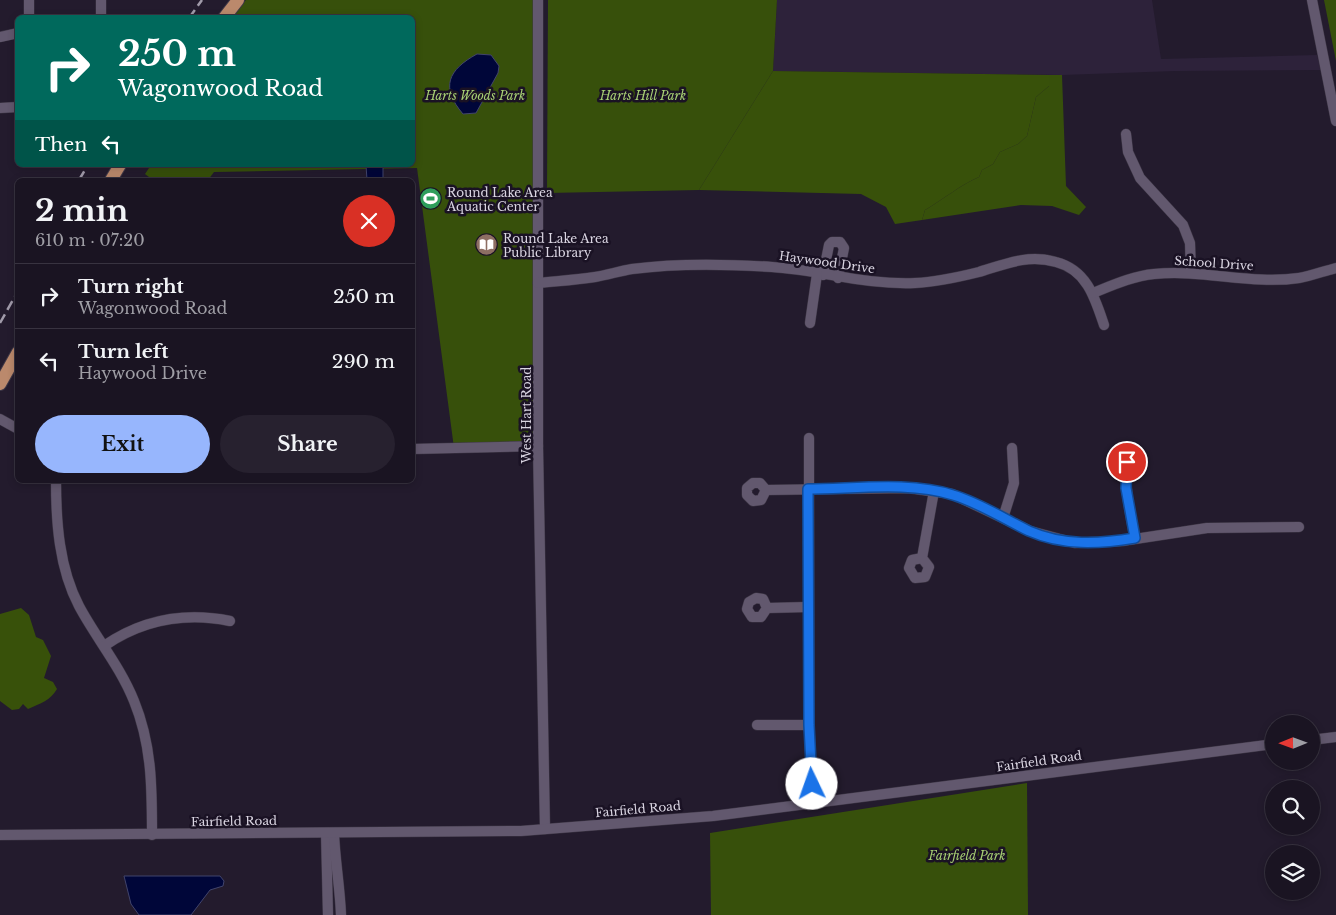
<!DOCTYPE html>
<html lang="en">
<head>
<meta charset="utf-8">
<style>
  :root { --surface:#1a1422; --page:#27212f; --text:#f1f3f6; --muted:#9f9ea5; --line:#383340; --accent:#97b6fd }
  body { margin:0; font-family:"Libre Baskerville",serif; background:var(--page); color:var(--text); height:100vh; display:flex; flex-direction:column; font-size:19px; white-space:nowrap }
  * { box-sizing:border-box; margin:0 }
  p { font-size:16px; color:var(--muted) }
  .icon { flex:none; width:28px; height:28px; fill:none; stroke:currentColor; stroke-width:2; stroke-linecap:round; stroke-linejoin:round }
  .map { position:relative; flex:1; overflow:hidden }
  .side { position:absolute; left:15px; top:178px; width:400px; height:305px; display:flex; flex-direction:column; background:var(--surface); border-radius:8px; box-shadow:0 2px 8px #0003,0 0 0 1px var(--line) }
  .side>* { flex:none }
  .banner { position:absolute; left:15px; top:15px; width:400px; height:152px; border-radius:8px; box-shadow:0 2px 8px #0003,0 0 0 1px var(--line); background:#00695c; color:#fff; overflow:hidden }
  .needle { width:32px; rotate:269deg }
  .tools { position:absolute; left:1265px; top:715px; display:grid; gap:10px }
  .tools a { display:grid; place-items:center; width:55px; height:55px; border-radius:50%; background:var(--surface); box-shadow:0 2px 8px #0003,0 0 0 1px var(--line); font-size:25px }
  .pin { position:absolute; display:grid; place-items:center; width:42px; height:42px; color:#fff; margin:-21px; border:2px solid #fff; border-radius:50%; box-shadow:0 1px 5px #0007 }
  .me { position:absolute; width:55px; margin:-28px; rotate:357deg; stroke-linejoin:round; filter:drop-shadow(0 0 4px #0008) }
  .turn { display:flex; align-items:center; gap:18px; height:105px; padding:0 20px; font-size:22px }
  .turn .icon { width:65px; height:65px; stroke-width:2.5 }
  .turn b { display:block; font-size:35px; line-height:42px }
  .then { display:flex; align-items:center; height:48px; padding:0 20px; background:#0003; gap:10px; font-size:19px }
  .round { display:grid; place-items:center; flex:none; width:52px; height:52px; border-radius:26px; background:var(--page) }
  .head { display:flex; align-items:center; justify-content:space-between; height:85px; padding:0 20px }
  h1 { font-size:30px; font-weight:700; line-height:38px }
  .action { display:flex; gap:10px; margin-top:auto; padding:10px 20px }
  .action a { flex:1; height:58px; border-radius:30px; background:var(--accent); color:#111; font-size:20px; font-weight:700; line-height:58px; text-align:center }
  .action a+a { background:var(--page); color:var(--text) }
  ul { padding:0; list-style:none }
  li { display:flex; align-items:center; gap:15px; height:65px; padding:0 20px; border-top:1px solid var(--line) }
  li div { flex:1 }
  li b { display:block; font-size:19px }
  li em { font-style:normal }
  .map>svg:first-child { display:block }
  .built { fill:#2d223a }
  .green { fill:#37500b }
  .forest { fill:#38510a }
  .water { fill:#000639; stroke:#41446c }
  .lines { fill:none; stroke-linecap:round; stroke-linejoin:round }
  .minor-casing { stroke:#3e3746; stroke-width:11 }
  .major-casing { stroke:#3e3746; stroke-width:14 }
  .minor { stroke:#62586e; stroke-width:10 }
  .major { stroke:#bb896c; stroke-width:12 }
  .rail { stroke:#a19baa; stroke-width:2.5; stroke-dasharray:10 5; stroke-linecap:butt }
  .route-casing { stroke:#114b97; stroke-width:12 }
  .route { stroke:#1a73e8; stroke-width:9 }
  .labels { text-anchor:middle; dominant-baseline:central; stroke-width:5; stroke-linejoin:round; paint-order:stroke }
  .park-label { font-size:12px; font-style:italic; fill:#a8d174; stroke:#1a1224 }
  .poi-label { font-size:12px; fill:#dad5e2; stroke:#1a1224; text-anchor:start }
  .street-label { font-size:12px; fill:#dad5e2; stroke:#1a1224 }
</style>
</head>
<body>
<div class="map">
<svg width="1336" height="915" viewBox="0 0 1336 915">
  <rect width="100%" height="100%" fill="#231b2d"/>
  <!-- built -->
  <polygon class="built" points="777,0 1152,0 1161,59 1317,55 1321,70 1175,71 1062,75 773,71"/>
  <!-- green -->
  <g class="green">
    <polygon points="246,0 539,0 538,446 454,448 417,168 214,172 208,180 153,180 145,174 151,165 412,165 412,18 230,17"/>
    <polygon points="548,0 777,0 773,71 699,190 547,193"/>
    <polygon points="1324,0 1336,0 1336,61"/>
    <path d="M 1049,75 L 1062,75 L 1066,186 L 1086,207 L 1079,215 L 1052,206 L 1021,205 L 922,220 L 925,210 C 944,199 960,185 979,177 L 982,170 L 993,164 L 1000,152 L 1018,144 L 1027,136 L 1036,97 L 1049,86 Z"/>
    <polygon points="1027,783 1028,915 711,915 710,833"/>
  </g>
  <!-- forest -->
  <g class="forest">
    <path d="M 773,71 L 1049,75 L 1049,86 L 1036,97 L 1027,136 L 1018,144 L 1000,152 L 993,164 L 982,170 L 979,177 C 960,185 944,199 925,210 L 922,220 L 895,224 L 886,207 L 861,194 L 699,190 Z"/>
    <path d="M 21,608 L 29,615 L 36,637 L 43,640 L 51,656 L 44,678 L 53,682 L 57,689 C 50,701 41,703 28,709 L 23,704 L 19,709 L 12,710 L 0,701 L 0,614 Z"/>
  </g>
  <!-- water -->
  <g class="water">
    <path d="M 477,54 L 491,55 L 499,66 L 498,73 L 476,113 L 463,114 C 440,87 448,70 477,54 Z"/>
    <polygon points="366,165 383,165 383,180 367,180"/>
    <polygon points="124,876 220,876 224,881 223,886 210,890 191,915 139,915 131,904"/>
  </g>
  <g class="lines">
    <defs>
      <g id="minor">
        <polyline points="29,0 29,18"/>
        <polyline points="538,0 538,446 545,829"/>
        <polyline points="1312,0 1336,121"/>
        <polyline points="101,18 101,0"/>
        <polyline points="0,37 18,33"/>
        <polyline points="0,108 18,107"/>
        <polyline points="1126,134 1128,152 1140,178 1183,225 1190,243 1191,273"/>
        <polyline points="823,275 829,245 832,242 840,242 844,248 838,278"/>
        <path d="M 538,283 C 557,281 576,280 595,277 C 607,275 620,271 632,269 C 677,263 727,264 772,267 C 821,270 863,285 915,283 C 936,282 959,277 979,272 C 1005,264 1028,254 1056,262 C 1087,270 1095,298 1104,325"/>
        <path d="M 1093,293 C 1113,285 1133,276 1154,274 C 1203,269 1251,285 1299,278 C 1311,276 1324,271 1336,268"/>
        <polyline points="810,323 817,274"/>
        <polyline points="0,419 18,429"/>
        <polyline points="809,438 809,725 813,803"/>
        <polyline points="412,449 538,446"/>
        <path d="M 1128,452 C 1123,482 1129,509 1135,538"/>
        <path d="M 56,480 C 56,522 59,568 79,606 C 96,638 120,666 134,701 C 152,745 152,788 152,835"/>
        <polyline points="766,490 761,500 753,501 747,495 747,488 753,483 760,483 766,490 908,488 952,494 1030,531 1075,543 1122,541 1207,528 1299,527"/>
        <polyline points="1003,518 1014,483 1012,448"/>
        <polyline points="922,558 929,567 925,577 915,578 909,568 912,560 922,558 934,491"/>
        <polyline points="767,608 761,617 752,617 747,609 749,602 756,598 763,599 767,608 808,607"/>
        <path d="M 104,646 C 142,620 185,612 230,621"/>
        <polyline points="757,725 809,725"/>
        <polyline points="1311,740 1336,737"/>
        <polyline points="326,833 328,915"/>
        <path d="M 334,833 C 335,861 340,887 341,915"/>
        <polyline points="0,835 521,831 713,816 1274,744"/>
      </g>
      <g id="major">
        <polyline points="224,18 238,0"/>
        <polyline points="111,180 120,165"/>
        <polyline points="0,384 18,352"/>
      </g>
    </defs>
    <!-- minor casing -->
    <use href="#minor" class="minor-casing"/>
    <!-- major casing -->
    <use href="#major" class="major-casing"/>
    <!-- minor -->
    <use href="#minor" class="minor"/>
    <!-- major -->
    <use href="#major" class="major"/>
    <!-- rail -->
    <g class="rail">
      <polyline points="189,18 202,0"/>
      <polyline points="79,180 88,165"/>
      <polyline points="0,323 18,291"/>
    </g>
  </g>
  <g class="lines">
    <defs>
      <path id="route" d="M 812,784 L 809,725 L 808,489 C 853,489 910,481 953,495 C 980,503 1004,519 1029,531 C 1063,546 1099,544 1135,538 L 1126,488 L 1127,462"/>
    </defs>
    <!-- route casing -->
    <use href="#route" class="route-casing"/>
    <!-- route -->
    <use href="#route" class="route"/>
  </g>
  <!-- icons -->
  <defs>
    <symbol id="stadium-disc" viewBox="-11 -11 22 22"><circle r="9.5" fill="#2e9e5b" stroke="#1a1224"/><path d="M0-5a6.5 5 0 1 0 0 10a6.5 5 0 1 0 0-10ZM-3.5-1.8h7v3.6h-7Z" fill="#fff"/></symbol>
    <symbol id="library-disc" viewBox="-11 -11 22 22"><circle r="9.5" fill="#8d6e63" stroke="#1a1224"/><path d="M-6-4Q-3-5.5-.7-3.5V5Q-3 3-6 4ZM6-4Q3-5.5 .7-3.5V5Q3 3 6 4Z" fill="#fff"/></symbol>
  </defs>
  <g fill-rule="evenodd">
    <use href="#stadium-disc" x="418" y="186" width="25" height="25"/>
    <use href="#library-disc" x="474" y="232" width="25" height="25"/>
  </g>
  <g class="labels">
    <!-- park labels -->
    <g class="park-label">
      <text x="475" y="95">Harts Woods Park</text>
      <text x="643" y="95">Harts Hill Park</text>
      <text x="967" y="855">Fairfield Park</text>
    </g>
    <!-- poi labels -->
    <g class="poi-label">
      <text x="447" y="192">Round Lake Area<tspan x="447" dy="14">Aquatic Center</tspan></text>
      <text x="503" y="238">Round Lake Area<tspan x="503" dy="14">Public Library</tspan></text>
    </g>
    <!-- street labels -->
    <g class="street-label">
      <text transform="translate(827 262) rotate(8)">Haywood Drive</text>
      <text transform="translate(1214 263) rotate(4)">School Drive</text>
      <text transform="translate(526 415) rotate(-90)">West Hart Road</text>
      <text transform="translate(1039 761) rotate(-8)">Fairfield Road</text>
      <text transform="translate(638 809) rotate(-5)">Fairfield Road</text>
      <text transform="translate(234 821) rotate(-1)">Fairfield Road</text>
    </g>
  </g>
</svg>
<div class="tools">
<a><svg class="needle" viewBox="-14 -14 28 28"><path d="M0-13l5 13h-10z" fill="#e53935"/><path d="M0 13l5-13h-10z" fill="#9f9ea5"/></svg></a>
<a><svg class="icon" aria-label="search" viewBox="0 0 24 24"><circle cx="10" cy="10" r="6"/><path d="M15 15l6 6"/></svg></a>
<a><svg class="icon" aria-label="layers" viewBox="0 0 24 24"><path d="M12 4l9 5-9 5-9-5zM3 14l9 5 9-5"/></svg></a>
</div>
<div class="pin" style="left:1127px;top:462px;background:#d93025"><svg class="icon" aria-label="arrive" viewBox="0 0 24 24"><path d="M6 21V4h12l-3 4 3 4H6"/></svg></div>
<svg class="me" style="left:812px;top:784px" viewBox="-20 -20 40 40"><circle r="19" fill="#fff"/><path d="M0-13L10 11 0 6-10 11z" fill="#1a73e8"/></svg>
<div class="banner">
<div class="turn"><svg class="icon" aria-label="right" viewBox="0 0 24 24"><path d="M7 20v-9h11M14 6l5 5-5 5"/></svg><div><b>250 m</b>Wagonwood Road</div></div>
<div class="then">Then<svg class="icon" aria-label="left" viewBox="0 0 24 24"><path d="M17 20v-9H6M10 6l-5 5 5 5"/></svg></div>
</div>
<section class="side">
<div class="head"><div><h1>2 min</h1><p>610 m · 07:20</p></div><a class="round" style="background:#d93025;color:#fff"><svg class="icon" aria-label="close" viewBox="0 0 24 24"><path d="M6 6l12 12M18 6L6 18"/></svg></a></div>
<ul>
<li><svg class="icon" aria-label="right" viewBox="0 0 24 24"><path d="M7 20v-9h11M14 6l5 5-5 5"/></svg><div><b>Turn right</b><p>Wagonwood Road</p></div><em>250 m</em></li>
<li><svg class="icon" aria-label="left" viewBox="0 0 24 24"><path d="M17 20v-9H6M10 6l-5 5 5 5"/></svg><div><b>Turn left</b><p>Haywood Drive</p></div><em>290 m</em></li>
</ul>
<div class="action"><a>Exit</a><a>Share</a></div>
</section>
</div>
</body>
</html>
